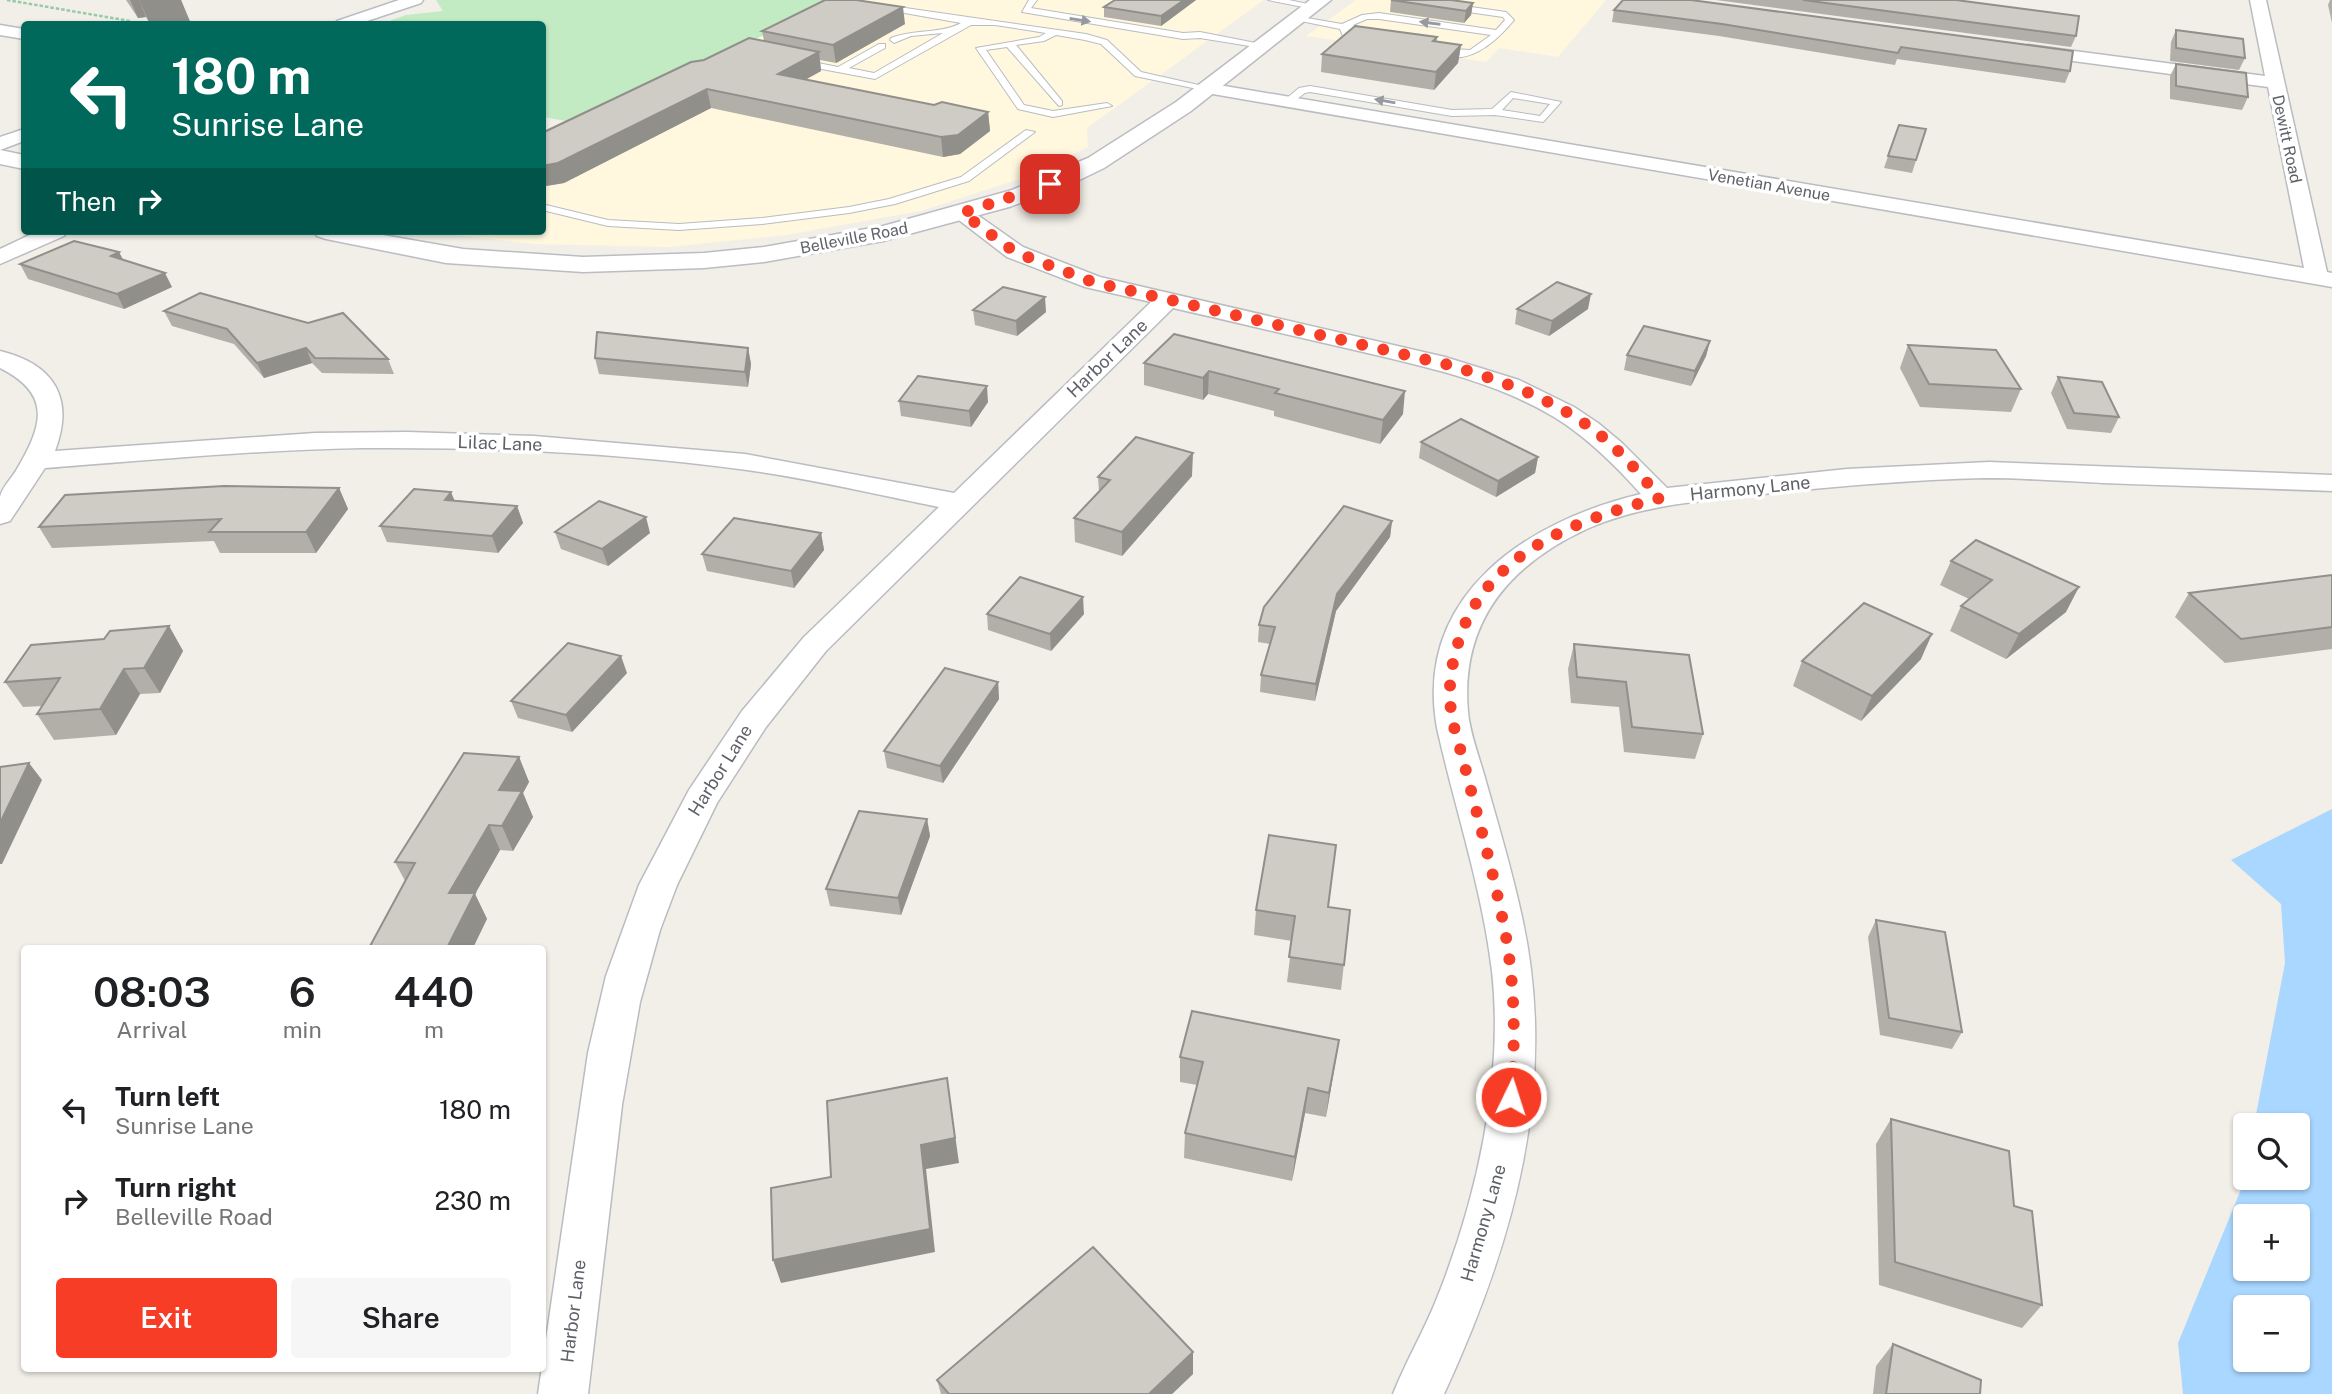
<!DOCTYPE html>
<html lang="en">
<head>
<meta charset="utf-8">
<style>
  :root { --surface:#fff; --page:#f6f6f6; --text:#202124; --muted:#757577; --accent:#f83d26 }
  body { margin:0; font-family:"Public Sans",sans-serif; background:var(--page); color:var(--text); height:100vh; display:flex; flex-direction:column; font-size:26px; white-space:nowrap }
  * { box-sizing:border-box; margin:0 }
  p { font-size:23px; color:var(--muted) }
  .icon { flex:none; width:38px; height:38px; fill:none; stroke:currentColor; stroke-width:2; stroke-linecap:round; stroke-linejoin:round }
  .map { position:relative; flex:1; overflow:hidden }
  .drawer { position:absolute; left:21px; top:945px; width:525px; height:427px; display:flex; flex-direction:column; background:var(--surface); border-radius:7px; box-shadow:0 2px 5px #0004 }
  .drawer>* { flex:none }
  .guide { position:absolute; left:21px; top:21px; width:525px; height:214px; border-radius:7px; box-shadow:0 2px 5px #0004; background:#00695c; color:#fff; overflow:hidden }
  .fabs { position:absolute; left:2233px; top:1113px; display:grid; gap:14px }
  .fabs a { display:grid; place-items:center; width:77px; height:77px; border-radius:7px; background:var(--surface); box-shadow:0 2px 5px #0004; font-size:35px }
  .pin { position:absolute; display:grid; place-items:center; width:60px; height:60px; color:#fff; margin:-30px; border-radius:14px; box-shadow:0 4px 10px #0006 }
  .me { position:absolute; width:77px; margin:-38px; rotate:4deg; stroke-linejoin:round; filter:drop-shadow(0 0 5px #0008) }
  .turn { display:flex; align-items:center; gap:24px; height:147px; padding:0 35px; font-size:32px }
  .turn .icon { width:91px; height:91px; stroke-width:2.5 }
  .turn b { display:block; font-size:49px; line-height:60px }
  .then { display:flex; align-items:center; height:66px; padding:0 35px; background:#0003; gap:14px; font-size:26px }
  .eta { display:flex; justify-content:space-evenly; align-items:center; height:119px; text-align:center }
  .eta b { font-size:42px; font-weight:600; line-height:49px }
  .action { display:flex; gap:14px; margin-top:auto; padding:14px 35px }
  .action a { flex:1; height:80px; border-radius:7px; background:var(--accent); color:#fff; font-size:28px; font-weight:600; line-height:80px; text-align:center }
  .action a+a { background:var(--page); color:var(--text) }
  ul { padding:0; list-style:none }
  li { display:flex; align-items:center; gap:21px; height:91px; padding:0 35px }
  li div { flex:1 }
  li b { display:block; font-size:26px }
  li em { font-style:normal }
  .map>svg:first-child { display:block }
  .commercial { fill:#fff8de }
  .green { fill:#c2eac3 }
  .water { fill:#a9d7ff; fill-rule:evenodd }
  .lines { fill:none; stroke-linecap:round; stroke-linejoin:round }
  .service-casing { stroke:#b9bcc1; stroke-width:2 }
  .minor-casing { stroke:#b9bcc1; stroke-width:3 }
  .secondary-casing { stroke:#babdc3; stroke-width:3 }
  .path { stroke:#98caa8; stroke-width:2.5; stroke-dasharray:3.5 2; stroke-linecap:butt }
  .service { fill:#fff; fill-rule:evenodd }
  .minor { fill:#fff; fill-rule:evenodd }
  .secondary { fill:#fff; fill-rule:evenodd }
  .wall { fill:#b2afa9 }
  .shaded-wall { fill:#918f8a }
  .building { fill:#cfccc5; stroke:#918f8a; stroke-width:2 }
  .oneway { fill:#96999d }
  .route { stroke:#f83d26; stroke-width:12; stroke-dasharray:0 21.6 }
  .labels { text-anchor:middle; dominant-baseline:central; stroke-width:7; stroke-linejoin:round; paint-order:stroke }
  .far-street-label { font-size:16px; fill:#5e6268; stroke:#fff }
  .street-label { font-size:18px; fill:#5e6268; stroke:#fff }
</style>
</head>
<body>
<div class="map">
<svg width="2332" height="1394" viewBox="0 0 2332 1394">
  <rect width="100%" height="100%" fill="#f1efe7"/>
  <!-- commercial -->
  <g class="commercial">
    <polygon points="830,0 1264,0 1087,128 1088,147 1023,178 921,211 786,235 670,247 535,244 418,231 542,231 543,135"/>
    <polygon points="1356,0 1606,0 1558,57 1499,48 1486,62 1306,36"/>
  </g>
  <!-- green -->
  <polygon class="green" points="436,0 842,0 572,122 543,117 542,24 381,24 406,15 443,11"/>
  <!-- water -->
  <path class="water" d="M 2332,809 L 2332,1394 L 2183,1394 L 2178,1343 L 2242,1187 L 2245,1169 L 2245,1178 L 2298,1178 L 2298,1125 L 2254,1125 L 2285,963 L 2281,904 L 2231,860 ZM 2245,1216 L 2298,1216 L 2298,1269 L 2245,1269 ZM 2245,1307 L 2298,1307 L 2298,1360 L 2245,1360 Z"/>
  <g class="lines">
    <defs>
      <g id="service">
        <path d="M 831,0 L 850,0 L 1086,34 L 1107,40 L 1141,72 L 1212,88 L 1207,91 L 1135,76 L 1101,44 L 1085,40 L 1056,35 L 1044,41 L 1016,45 L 1062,101 L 1062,105 L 1059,106 L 1007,47 L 986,50 L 1024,105 L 1053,111 L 1107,103 L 1112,106 L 1053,117 L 1018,109 L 976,48 L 1039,37 L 1046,33 L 995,25 L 971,25 L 875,79 L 795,64 L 795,60 L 798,59 L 838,67 L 879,44 L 885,44 L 885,48 L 849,68 L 874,73 L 943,33 L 911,36 L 894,43 L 890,40 L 891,38 C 913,29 941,34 961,23 Z"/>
        <polygon points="1029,0 1037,0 1031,8 1183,33 1200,32 1266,45 1262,48 1200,38 1183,39 1022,12"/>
        <polygon points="1268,0 1289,0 1317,6 1313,9"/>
        <path d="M 1450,4 L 1506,12 L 1514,20 C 1494,44 1465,70 1431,51 L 1436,48 L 1470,50 L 1491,35 L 1379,19 L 1367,19 L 1353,25 L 1357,26 L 1357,30 L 1349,30 L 1351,35 L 1370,39 L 1370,43 L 1367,44 L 1344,39 L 1340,29 L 1291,19 L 1295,16 L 1342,24 L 1362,15 L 1379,13 L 1496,30 L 1505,20 L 1503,17 L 1447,9 Z"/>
        <path d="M 1310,86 L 1452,110 L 1492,109 L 1511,92 L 1561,102 L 1543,122 L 1495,115 L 1452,116 L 1310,92 L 1305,93 L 1290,104 L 1282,102 L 1299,88 ZM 1513,98 L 1550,104 L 1540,116 L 1502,110 Z"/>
        <polygon points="1026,130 1035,132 969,181 895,204 849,213 762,224 679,230 608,226 542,210 542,204 608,220 679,224 762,218 849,207 889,199 961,177"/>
      </g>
      <g id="minor">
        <polygon points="399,0 423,0 421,3 358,24 335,24 337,21"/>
        <polygon points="2250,0 2266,0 2327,272 2332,273 2332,287 1207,93 1198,88 1207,83 2304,268 2268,87 2028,55 2019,50 2028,45 2265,76"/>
        <polygon points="0,25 24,29 24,39 0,35"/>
        <polygon points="24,129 24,141 0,150 0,137"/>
        <path d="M 962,207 L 969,209 L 1023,247 L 1100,277 L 1445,357 L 1519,380 L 1574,407 L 1598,423 L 1622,443 L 1667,488 L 1847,469 L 1989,462 L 2332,475 L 2332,491 C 2256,488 2179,486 2103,483 C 2063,481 2023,478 1984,478 C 1910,480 1837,486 1764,494 C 1704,501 1644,504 1589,528 C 1510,564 1460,621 1468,712 C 1470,734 1479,756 1485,778 C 1498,824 1512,870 1522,917 C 1559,1085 1514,1242 1444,1394 L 1393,1394 C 1406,1361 1424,1331 1437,1298 C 1477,1199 1504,1077 1492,971 C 1482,888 1455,809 1437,728 C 1413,595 1527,521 1641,494 C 1615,465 1587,437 1554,417 C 1494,381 1426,367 1359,351 C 1297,337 1235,322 1173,308 L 826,651 L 766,727 L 717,803 L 677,885 L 660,930 L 640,1002 L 622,1105 L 588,1394 L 538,1394 L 588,1053 L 606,976 L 639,885 L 689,790 L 742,711 L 804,637 L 939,507 C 875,494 811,479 747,470 C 620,453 490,447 362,448 C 256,450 151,460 45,468 L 10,521 L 0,524 C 0,515 0,505 0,497 C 2,487 12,478 17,469 C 43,425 52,394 0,368 L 0,351 C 54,364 75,398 55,451 L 315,433 L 407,432 L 534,436 L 745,454 L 954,493 L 1151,302 L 1085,287 L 1007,257 L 955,217 L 951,213 L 955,209 Z"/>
        <polygon points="38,231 67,231 64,236 0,264 0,249"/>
      </g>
      <g id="secondary">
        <polygon points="1310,0 1331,0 1191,111 1104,168 1067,186 1009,207 883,241 764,262 704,268 583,272 446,263 326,239 317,236 313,231 360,231 463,249 583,257 704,253 764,247 883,226 1012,190 1088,158 1176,102"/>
        <polygon points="0,150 24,155 24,169 0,164"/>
      </g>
    </defs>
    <!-- service casing -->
    <use href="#service" class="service-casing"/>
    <!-- minor casing -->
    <use href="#minor" class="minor-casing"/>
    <!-- secondary casing -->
    <use href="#secondary" class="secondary-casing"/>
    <!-- path -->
    <polyline class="path" points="7,0 130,21 128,24"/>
    <!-- service -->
    <use href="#service" class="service"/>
    <!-- minor -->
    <use href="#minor" class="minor"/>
    <!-- secondary -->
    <use href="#secondary" class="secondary"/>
  </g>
  <!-- wall -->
  <g class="wall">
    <polygon points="126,0 181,0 191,24 150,24 146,17 138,18"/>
    <polygon points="1115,0 1196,0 1161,26 1104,17 1104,7"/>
    <polygon points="1391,0 1473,3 1471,15 1464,23 1390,12"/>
    <polygon points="1623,0 2070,71 2065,83 1897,59 1895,65 1719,36 1612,22 1614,10"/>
    <polygon points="1716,0 1956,0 2076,36 2071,47"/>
    <polygon points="2330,0 2332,0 2332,23 2328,5"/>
    <polygon points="905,24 836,63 820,60 821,71 805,80 934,105 988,112 990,131 960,154 943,157 711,108 564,183 546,186 542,185 542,133 704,60 764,41 762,31"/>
    <polygon points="2176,30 2245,58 2239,70 2170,61 2171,42"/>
    <polygon points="1437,37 1437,42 1461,45 1458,63 1434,90 1321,72 1322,54"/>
    <polygon points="2176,64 2248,97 2242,110 2170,99 2170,76"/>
    <polygon points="1899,125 1926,129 1912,173 1884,168"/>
    <polygon points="123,260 172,287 124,309 28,279 20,264"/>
    <polygon points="1517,309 1588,309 1549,336 1515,324"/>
    <polygon points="973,310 1046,312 1017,336 975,325"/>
    <polygon points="164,311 388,359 394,374 322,373 312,363 264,378 234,344 172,326"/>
    <polygon points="1174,334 1403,414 1380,444 1274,416 1274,411 1208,394 1203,400 1144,385 1144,363"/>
    <polygon points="1710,341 1706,356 1691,386 1624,370 1627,355"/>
    <polygon points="1908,345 2021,389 2011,412 1920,407 1900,368"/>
    <polygon points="748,348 751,364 748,387 599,374 595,358"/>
    <polygon points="2058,377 2119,417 2111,433 2067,429 2051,393"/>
    <polygon points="899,401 988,402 971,427 901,416"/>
    <polygon points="1421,442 1538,457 1535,473 1496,497 1419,458"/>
    <polygon points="1192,476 1122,556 1075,542 1074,518 1099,492 1098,477"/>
    <polygon points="339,488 348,509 316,553 220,553 214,541 52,548 39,527"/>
    <polygon points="455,500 517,506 523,523 498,553 387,542 380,526"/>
    <polygon points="1392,521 1390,537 1336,611 1315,701 1260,692 1261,675 1270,644 1258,642 1259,625"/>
    <polygon points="555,532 650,533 608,566 561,549"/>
    <polygon points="821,533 824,550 794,588 707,571 702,554"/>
    <polygon points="1951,561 2066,612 2006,659 1950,631 1961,606 1969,599 1940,585"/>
    <polygon points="2332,575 2332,649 2225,663 2175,617 2189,593"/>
    <polygon points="987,614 1084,614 1051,651 988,630"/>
    <polygon points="169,626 183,651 160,693 140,694 116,735 54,740 37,714 43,706 23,707 5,682 104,639"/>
    <polygon points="1574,644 1703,734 1695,759 1624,752 1619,707 1571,703 1568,669"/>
    <polygon points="1921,659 1861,721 1793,686 1802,661"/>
    <polygon points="627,673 572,732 518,718 511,701"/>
    <polygon points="998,682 999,699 943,783 887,768 884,751"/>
    <polygon points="519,757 529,782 523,793 533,817 513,851 500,850 475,894 487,919 405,881 395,862"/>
    <polygon points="927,819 930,836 901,915 830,906 826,889"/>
    <polygon points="1328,907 1350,910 1341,990 1287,982 1292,941 1254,935 1256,910"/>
    <polygon points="1876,920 1962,1032 1952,1049 1880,1035 1868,937"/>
    <polygon points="1339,1040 1326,1117 1305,1113 1292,1181 1184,1158 1185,1133 1197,1085 1180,1082 1180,1057"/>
    <polygon points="1891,1119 2014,1206 2042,1305 2022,1328 1879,1285 1876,1144"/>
    <polygon points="1893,1344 1980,1394 1873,1394 1876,1366"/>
    <polygon points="1193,1374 1172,1394 941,1394 937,1380"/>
  </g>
  <!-- shaded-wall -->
  <g class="shaded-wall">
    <polygon points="130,0 139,0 146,17 138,18"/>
    <polygon points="139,0 181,0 191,24 150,24"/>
    <polygon points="1184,0 1196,0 1161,26 1161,16"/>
    <polygon points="1473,3 1471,15 1464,23 1466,11"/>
    <polygon points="903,7 905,24 836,63 833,45"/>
    <polygon points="1461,45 1458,63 1434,90 1436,72"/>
    <polygon points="819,52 821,71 781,93 778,74"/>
    <polygon points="707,89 711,108 564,183 546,186 542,174 542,166"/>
    <polygon points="988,112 990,131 960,154 943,157 941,137"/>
    <polygon points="119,252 127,267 111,256"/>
    <polygon points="165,273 172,287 124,309 117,294"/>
    <polygon points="1591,294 1588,309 1549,336 1552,321"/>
    <polygon points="1045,297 1046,312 1017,336 1016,321"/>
    <polygon points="1710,341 1706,356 1691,386 1695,371"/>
    <polygon points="306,348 312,363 264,378 257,363"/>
    <polygon points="748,348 751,364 748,387 745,372"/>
    <polygon points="1209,371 1208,394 1203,400 1203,378"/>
    <polygon points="987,386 988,402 971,427 969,411"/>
    <polygon points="1405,391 1403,414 1380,444 1383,420"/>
    <polygon points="1193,453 1192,476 1122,556 1122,532"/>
    <polygon points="1538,457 1535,473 1496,497 1498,481"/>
    <polygon points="339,488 348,509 316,553 306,532"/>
    <polygon points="451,492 458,509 445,500"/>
    <polygon points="517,506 523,523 498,553 492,536"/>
    <polygon points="646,517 650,533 608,566 602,549"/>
    <polygon points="1392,521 1390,537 1336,611 1315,701 1316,684 1337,594"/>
    <polygon points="821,533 824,550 794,588 791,571"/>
    <polygon points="2079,587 2066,612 2006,659 2019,634"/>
    <polygon points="1083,597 1084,614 1051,651 1050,634"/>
    <polygon points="169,626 183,651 160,693 144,668"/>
    <polygon points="1932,634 1921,659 1861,721 1872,696"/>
    <polygon points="621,656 627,673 572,732 566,715"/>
    <polygon points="124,669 140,694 116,735 100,709"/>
    <polygon points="998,682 999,699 943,783 940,766"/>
    <polygon points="519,757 529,782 523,793 533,817 513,851 502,826 499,790"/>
    <polygon points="29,763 42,780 2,864 0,864 0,823"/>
    <polygon points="927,819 930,836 901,915 898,898"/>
    <polygon points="489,825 500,850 475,894 487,919 473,948 447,948 449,893"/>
    <polygon points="1339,1040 1335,1065 1326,1117 1329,1093"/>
    <polygon points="947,1078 959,1163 926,1169 935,1252 781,1283 773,1260 921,1145"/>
    <polygon points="1308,1088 1305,1113 1292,1181 1295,1157"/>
    <polygon points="1193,1352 1193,1374 1172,1394 1149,1394"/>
  </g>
  <!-- building -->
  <g class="building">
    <polygon points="825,0 856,0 903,7 833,45 762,31"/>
    <polygon points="1115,0 1184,0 1161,16 1104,7"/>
    <polygon points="1391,0 1451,0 1473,3 1466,11"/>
    <polygon points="1623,0 1691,0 2073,51 2070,71 1901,47 1898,53 1722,24 1614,10"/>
    <polygon points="1803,0 1956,0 2079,16 2076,36"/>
    <polygon points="1355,26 1437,37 1433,41 1461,45 1436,72 1322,54"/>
    <polygon points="2176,30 2243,39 2245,58 2176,48"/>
    <polygon points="749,38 819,52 778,74 934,105 942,102 988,112 958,135 941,137 707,89 558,163 542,166 542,133 691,62 704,60"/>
    <polygon points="2176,64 2246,73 2248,97 2176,86"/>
    <polygon points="1899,125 1926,129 1916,160 1888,156"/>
    <polygon points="74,241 119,252 111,256 165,273 117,294 20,264"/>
    <polygon points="1557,282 1591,294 1552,321 1517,309"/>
    <polygon points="1003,287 1045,297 1016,321 973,310"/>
    <polygon points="200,293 308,323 343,313 388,359 315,358 306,348 257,363 227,329 164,311"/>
    <polygon points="1644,326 1710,341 1695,371 1627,355"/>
    <polygon points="597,332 748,348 745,372 595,358"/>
    <polygon points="1174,334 1405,391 1383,420 1275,393 1279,389 1209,371 1203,378 1144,363"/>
    <polygon points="1908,345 1996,350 2021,389 1929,384"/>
    <polygon points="918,376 987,386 969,411 899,401"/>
    <polygon points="2058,377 2102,382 2119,417 2074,413"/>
    <polygon points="1461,419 1538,457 1498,481 1421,442"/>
    <polygon points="1136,437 1193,453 1122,532 1074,518 1110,480 1098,477"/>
    <polygon points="224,486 339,488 306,532 209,532 221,519 39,527 65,495"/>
    <polygon points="414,489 451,492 445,500 517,506 492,536 380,526"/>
    <polygon points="599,501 646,517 602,549 555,532"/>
    <polygon points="1344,506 1392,521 1337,594 1316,684 1261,675 1275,627 1259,625 1264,607"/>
    <polygon points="734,518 821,533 791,571 702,554"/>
    <polygon points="1976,540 2079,587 2019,634 1961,606 1992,580 1951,561"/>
    <polygon points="2332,575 2332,627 2241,639 2189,593"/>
    <polygon points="1020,577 1083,597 1050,634 987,614"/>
    <polygon points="1864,603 1932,634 1872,696 1802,661"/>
    <polygon points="169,626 144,668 124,669 100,709 37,714 60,678 5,682 31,645 104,639 110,631"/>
    <polygon points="568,643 621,656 566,715 511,701"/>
    <polygon points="1574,644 1689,655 1703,734 1632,727 1626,682 1577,677"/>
    <polygon points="945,668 998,682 940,766 884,751"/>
    <polygon points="464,753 519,757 499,790 522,791 502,826 489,825 449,893 475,893 447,948 369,948 415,863 395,862"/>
    <polygon points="29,763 0,823 0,767"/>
    <polygon points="859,811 927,819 898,898 826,889"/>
    <polygon points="1269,835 1336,845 1328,907 1350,910 1344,965 1289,957 1295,916 1256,910"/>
    <polygon points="1876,920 1945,932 1962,1032 1889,1018"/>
    <polygon points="1192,1011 1339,1040 1329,1093 1308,1088 1295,1157 1185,1133 1203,1062 1180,1057"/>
    <polygon points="947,1078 955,1138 921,1145 930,1229 773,1260 771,1188 831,1177 827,1101"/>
    <polygon points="1891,1119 2009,1151 2014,1206 2032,1211 2042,1305 1895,1262"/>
    <polygon points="1093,1247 1193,1352 1149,1394 949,1394 937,1380"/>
    <polygon points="1893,1344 1981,1380 1980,1394 1886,1394"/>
  </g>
  <!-- one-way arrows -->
  <defs><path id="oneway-solid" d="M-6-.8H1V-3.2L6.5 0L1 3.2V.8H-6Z" transform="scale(1.75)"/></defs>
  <g class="oneway">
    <use href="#oneway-solid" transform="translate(1080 20) rotate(9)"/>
    <use href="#oneway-solid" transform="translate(1430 23) rotate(-172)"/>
    <use href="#oneway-solid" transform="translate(1385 101) rotate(-170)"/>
  </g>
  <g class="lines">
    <!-- route -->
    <path class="route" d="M 1050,184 L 962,213 L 1015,252 L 1093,282 L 1445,364 C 1504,381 1567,403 1613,446 C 1630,462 1645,480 1660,498 C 1575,520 1482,554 1457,647 C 1451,667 1448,689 1451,710 C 1453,729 1461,749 1465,767 C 1477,815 1491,863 1501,912 C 1515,973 1516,1034 1511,1097"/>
  </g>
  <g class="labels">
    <!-- far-street labels -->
    <g class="far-street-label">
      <text transform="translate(2287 139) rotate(78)">Dewitt Road</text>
      <text transform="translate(1769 185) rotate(10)">Venetian Avenue</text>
      <text transform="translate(854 238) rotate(-11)">Belleville Road</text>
    </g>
    <!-- street labels -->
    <g class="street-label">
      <text transform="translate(1107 358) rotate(-44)">Harbor Lane</text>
      <text transform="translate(500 443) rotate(2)">Lilac Lane</text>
      <text transform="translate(1750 488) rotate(-6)">Harmony Lane</text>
      <text transform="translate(720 770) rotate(-58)">Harbor Lane</text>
      <text transform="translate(1483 1223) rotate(-74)">Harmony Lane</text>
      <text transform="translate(573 1311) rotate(-83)">Harbor Lane</text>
    </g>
  </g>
</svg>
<div class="fabs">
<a><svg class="icon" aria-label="search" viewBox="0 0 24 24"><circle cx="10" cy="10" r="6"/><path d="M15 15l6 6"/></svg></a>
<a>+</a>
<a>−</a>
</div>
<div class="pin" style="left:1050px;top:184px;background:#d93025"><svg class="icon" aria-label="arrive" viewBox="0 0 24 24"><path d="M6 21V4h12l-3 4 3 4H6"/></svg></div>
<svg class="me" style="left:1511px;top:1097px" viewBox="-20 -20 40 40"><circle r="17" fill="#f83d26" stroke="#fff" stroke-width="3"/><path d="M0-11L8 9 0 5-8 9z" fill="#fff"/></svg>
<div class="guide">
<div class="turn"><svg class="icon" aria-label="left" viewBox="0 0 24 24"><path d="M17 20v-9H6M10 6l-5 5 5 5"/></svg><div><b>180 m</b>Sunrise Lane</div></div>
<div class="then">Then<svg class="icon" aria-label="right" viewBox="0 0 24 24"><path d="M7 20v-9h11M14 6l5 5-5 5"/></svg></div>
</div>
<section class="drawer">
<div class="eta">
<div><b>08:03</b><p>Arrival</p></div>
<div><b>6</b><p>min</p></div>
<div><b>440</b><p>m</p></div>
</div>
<ul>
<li><svg class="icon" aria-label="left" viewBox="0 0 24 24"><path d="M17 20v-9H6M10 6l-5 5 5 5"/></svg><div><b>Turn left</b><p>Sunrise Lane</p></div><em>180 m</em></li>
<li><svg class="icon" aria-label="right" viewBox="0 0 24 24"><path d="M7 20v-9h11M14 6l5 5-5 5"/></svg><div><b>Turn right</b><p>Belleville Road</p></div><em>230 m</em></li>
</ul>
<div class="action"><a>Exit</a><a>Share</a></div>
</section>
</div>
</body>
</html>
